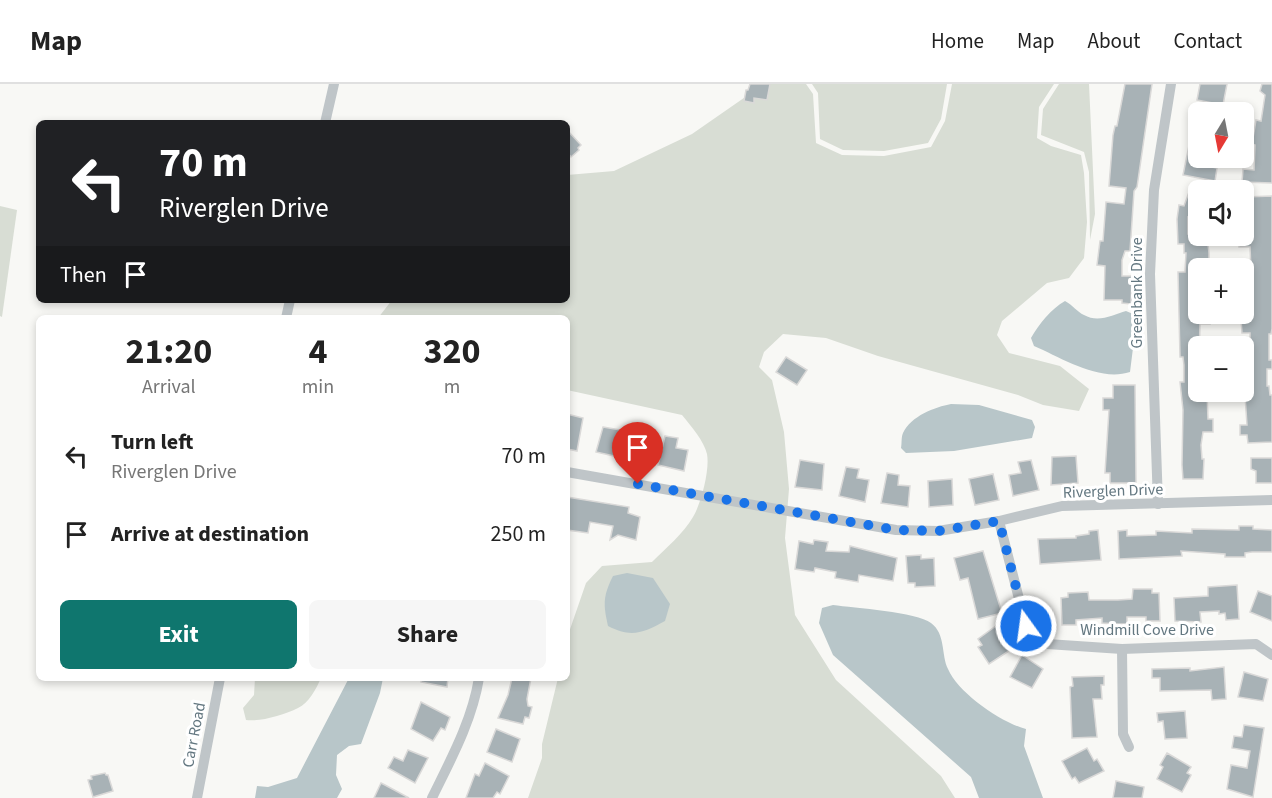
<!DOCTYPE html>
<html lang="en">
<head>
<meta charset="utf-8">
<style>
  :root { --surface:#fff; --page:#f6f6f6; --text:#222; --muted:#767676; --line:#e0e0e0; --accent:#0f766e }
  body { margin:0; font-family:"Source Sans 3",sans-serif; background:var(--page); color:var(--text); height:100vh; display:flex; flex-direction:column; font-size:22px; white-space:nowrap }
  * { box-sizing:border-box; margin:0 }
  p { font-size:20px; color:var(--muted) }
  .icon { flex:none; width:33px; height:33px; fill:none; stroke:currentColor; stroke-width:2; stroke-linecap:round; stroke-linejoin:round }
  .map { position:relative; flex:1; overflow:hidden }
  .sheet { position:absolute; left:36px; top:231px; width:534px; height:366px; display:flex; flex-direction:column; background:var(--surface); border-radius:9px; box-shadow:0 3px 9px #0003 }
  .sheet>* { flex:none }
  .top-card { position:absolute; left:36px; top:36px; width:534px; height:183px; border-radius:9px; box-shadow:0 3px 9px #0003; background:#202124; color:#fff; overflow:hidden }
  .needle { width:39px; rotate:190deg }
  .fabs { position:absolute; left:1188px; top:18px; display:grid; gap:12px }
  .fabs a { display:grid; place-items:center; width:66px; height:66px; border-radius:9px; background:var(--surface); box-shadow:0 3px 9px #0003; font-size:30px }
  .pin { position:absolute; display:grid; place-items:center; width:51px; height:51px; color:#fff; margin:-62px -26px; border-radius:50% 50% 50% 0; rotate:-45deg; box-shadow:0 0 6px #0007 }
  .pin .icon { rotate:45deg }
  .me { position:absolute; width:66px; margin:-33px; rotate:346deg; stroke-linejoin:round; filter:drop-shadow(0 0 4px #0008) }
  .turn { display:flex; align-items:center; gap:21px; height:126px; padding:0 24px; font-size:27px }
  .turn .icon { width:78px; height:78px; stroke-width:2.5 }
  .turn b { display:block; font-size:42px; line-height:51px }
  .then { display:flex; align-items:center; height:57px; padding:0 24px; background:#0003; gap:12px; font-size:22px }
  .eta { display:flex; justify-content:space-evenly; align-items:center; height:102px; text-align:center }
  .eta b { font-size:36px; font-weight:700; line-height:42px }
  .cta { display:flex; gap:12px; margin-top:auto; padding:12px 24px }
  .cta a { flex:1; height:69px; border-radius:9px; background:var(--accent); color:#fff; font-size:24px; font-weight:700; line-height:69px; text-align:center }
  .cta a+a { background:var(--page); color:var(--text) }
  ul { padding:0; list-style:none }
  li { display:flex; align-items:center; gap:18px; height:78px; padding:0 24px }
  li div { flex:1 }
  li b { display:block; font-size:22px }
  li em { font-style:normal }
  header { display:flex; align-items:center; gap:36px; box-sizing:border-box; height:84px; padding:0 30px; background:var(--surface); border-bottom:2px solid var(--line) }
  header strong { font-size:28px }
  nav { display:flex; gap:33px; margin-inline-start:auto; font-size:21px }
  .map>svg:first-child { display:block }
  .green { fill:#d8ddd4 }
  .water { fill:#b8c6c9 }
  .building { fill:#a8b2b6; stroke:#dad9d8; stroke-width:1.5 }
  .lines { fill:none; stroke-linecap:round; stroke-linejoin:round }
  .minor { stroke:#bfc5c8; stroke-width:10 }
  .route { stroke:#1a73e8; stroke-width:10; stroke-dasharray:0 18 }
  .labels { text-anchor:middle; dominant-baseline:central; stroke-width:6; stroke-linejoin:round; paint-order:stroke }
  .street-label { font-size:16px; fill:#637780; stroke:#fff }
</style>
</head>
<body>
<header>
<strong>Map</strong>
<nav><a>Home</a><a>Map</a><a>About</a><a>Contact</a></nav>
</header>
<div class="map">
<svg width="1272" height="714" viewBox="0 0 1272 714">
  <rect width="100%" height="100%" fill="#f8f8f5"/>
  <!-- green -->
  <g class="green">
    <path d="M 764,0 L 806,0 L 813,10 L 816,59 L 842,71 L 884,72 L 931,63 L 945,37 L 952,0 L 1054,0 L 1039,23 L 1037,54 L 1051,62 L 1081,71 L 1084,89 L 1087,138 L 1084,174 L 1069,194 L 1047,199 L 1002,237 L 997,251 L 1009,269 L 1060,282 L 1089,305 L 1079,327 L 1043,321 L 1018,311 L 878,272 L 826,254 L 783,250 L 764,268 L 759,283 L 772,296 L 784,348 L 789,405 L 785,454 L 795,531 L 836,596 L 941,692 L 955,714 L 528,714 L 542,674 L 542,660 L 558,594 L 567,594 L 567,554 L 586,499 L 602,482 L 652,478 C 666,464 683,450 693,433 C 701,420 710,386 707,370 C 704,357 691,342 682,331 L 567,306 L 567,234 L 378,234 L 392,216 L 567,216 L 567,91 L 614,87 L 692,50 Z"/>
    <polygon points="812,0 947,0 941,35 928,59 884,67 843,66 820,55 818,9"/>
    <polygon points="1059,0 1089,0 1095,130 1090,156 1089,88 1084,68 1041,51 1043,25"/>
    <polygon points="0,122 17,126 2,233 0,232"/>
    <path d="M 255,594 L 321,594 C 316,605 309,619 298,624 C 284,631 260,638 246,636 L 243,624 L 254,611 Z"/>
  </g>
  <!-- water -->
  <g class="water">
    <path d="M 1065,217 C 1073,221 1077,228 1084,231 C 1098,239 1113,231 1126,227 L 1133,230 L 1136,240 L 1130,288 C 1099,298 1062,274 1034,262 L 1031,254 C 1039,240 1051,225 1065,217 Z"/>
    <path d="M 951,320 L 979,321 L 1032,336 L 1035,343 L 1032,354 L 954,367 L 906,369 L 901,364 C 902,360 901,353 903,349 C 911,332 935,323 951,320 Z"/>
    <path d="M 627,489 L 653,494 L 670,520 L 665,537 C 643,549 631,554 608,542 C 603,520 603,512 613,492 Z"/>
    <path d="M 833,521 C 854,524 917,528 931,539 C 946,550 941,571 948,585 C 958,609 1002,639 1026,645 L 1024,662 L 1043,714 L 979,714 L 971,693 L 833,571 L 819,539 L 822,524 Z"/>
    <polygon points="349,594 383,594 380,609 361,660 349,662 337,671 336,691 342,705 337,714 255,714 257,702 268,703 297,694"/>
  </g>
  <!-- building -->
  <g class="building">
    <polygon points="750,0 770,0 767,16 754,14 754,19 744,17 746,6 748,6"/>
    <polygon points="1125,0 1152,0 1137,103 1134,107 1130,167 1125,167 1122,176 1122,192 1132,192 1131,220 1122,219 1122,216 1104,216 1105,182 1097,181 1100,157 1103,157 1106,118 1124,120 1126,104 1109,102 1113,51 1115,42 1117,42"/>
    <polygon points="1200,0 1227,0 1223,21 1197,16"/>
    <polygon points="1262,0 1272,0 1272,99 1242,98 1243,85 1254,86 1255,61 1252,60 1256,36 1261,37 1265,11 1260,7"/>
    <polygon points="1194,37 1198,37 1198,74 1208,74 1206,82 1217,84 1215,97 1183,91"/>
    <polygon points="567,46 581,61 578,64 579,66 571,73 567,68"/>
    <polygon points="1189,108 1198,109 1198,135 1188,133 1188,150 1207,152 1209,169 1209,175 1198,175 1198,230 1209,230 1210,240 1200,240 1198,308 1207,308 1208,335 1213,335 1213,348 1203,348 1201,361 1202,375 1204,375 1203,395 1183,395 1182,381 1183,326 1180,298 1184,298 1184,281 1183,273 1180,273 1178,188 1185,188 1186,169 1184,169 1184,160 1178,160 1177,135 1179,121 1184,122"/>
    <polygon points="1272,112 1272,245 1271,250 1269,250 1269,276 1272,276 1272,285 1267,285 1267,302 1269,302 1270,311 1272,311 1272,358 1248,359 1247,351 1240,351 1240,341 1247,341 1244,297 1250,296 1250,249 1242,249 1241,236 1250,236 1250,199 1245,197 1245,186 1251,186 1250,163 1239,163 1239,152 1251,151 1252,143 1246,142 1245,113"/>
    <polygon points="786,273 807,286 797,301 776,288"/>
    <polygon points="1113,301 1135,301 1136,399 1110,399 1110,389 1105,389 1109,326 1103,326 1103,314 1113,314"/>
    <polygon points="567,330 583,334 577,367 567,365"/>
    <polygon points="603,343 627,347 623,374 596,368"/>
    <polygon points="665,352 678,354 676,364 688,366 684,387 658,381"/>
    <polygon points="1076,372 1078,399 1051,401 1052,373"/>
    <polygon points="1251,374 1272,374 1272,399 1256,399 1256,387 1251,385"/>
    <polygon points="800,376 824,380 822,406 795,403"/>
    <polygon points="1031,376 1039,406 1013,412 1009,391 1021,389 1018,378"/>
    <polygon points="846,383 859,385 857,394 869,396 865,418 839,412"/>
    <polygon points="887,389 899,391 898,401 910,402 908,423 881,419"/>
    <polygon points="993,390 999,416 975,421 969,395"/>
    <polygon points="952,395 953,421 929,423 928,397"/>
    <polygon points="567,413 629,423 628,429 640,433 636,456 618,451 610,456 613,442 590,438 588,449 567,446"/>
    <polygon points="1239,442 1253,442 1253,445 1272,446 1272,468 1252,468 1245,469 1245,473 1225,473 1225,470 1181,467 1182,472 1119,475 1118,447 1127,446 1127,452 1156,451 1156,447 1192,449 1192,445 1239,446"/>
    <polygon points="1098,446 1101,476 1040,480 1038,455 1076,454 1076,452 1089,450 1089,447"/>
    <polygon points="814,456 828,458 826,467 849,468 850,462 897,474 893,497 859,491 858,498 835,494 836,488 830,487 815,484 814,488 795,485 799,457 813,460"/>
    <polygon points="983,467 1002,529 978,535 968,494 960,496 954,474"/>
    <polygon points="921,471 921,475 934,474 935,502 915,503 915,499 908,499 906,472"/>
    <polygon points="1237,501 1239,535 1226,536 1225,529 1219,530 1219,527 1200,528 1201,538 1175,537 1174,514 1208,512 1208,503"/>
    <polygon points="1133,505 1152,505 1152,509 1159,509 1160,537 1146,537 1146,533 1127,533 1127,540 1118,540 1102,539 1102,534 1076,536 1076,541 1062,541 1061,514 1068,513 1068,509 1088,508 1089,516 1118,516 1132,515"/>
    <polygon points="1258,507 1272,512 1272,537 1250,528"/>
    <polygon points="1000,539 1008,551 1005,553 1012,565 989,580 978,563 982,561 978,555"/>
    <polygon points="1022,571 1043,585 1032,604 1010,593"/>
    <polygon points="1224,583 1226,615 1212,616 1211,606 1160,607 1160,594 1152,594 1152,585 1190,584 1190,587"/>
    <polygon points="1244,588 1268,595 1263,617 1238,613"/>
    <polygon points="1104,592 1104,601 1101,601 1102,615 1093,615 1097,653 1072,654 1070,603 1073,602 1072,593"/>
    <polygon points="422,594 448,594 447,603 421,598"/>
    <polygon points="512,594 531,594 527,615 528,622 532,623 529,634 525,633 523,640 498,634 508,611"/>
    <polygon points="421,618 450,633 445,646 441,644 433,657 411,645"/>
    <polygon points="1185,627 1187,654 1165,655 1163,637 1158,638 1157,629"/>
    <polygon points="1244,641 1264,644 1253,713 1227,705 1231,681 1247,684 1250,667 1232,664 1234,652 1242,653"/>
    <polygon points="496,645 520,655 512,678 487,668"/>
    <polygon points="1087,664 1094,677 1097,675 1104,687 1079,699 1075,693 1072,695 1062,677"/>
    <polygon points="408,666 428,674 415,699 388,684 394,673 403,677"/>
    <polygon points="1167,669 1191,683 1187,689 1191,691 1182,708 1157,695 1163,683 1160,681"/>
    <polygon points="485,679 509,692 500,710 497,708 493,714 466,714 475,690 479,692"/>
    <polygon points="105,689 106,691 108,691 113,707 93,713 88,696 92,695 91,692"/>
    <polygon points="1116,697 1144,703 1142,714 1113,714"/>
    <polygon points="381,699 385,701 409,714 374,714"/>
  </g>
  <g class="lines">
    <!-- minor -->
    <g class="minor">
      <polyline points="325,39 334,0"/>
      <polyline points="286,234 290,216"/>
      <polyline points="567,388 896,446 938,447 999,437 1062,422 1272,416"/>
      <polyline points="1158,420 1150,190 1154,106 1171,0"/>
      <polyline points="999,437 1026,542 1047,560 1122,565 1256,560 1272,571"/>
      <polyline points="1122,565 1123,650 1129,663"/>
      <polyline points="197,714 220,594"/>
      <path d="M 432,714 C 451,675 472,637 479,594"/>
    </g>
  </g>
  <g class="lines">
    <!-- route -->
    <polyline class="route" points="638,400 896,446 938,447 999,437 1026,542"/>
  </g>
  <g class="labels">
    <!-- street labels -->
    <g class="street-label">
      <text transform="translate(1137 209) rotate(-90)">Greenbank Drive</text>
      <text transform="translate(1113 407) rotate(-2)">Riverglen Drive</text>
      <text x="1147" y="546">Windmill Cove Drive</text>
      <text transform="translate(194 651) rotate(-79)">Carr Road</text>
    </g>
  </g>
</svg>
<div class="fabs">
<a><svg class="needle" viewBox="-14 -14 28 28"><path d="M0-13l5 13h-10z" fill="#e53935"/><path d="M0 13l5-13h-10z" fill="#767676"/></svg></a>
<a><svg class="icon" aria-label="sound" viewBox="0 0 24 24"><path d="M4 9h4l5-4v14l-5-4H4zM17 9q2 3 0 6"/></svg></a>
<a>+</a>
<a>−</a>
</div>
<div class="pin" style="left:638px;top:400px;background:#d93025"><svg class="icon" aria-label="arrive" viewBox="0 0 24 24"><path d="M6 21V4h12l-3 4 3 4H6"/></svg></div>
<svg class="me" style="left:1026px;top:542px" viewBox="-20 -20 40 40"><circle r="17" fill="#1a73e8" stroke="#fff" stroke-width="3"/><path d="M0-11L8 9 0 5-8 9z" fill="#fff"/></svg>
<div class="top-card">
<div class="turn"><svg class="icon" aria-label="left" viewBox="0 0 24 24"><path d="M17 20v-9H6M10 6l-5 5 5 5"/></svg><div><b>70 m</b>Riverglen Drive</div></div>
<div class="then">Then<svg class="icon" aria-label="arrive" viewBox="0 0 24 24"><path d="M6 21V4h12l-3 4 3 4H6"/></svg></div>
</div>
<section class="sheet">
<div class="eta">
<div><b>21:20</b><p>Arrival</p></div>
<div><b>4</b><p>min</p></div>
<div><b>320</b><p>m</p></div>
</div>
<ul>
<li><svg class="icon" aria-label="left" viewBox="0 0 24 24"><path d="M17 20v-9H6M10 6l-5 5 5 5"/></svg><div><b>Turn left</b><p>Riverglen Drive</p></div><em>70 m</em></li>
<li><svg class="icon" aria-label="arrive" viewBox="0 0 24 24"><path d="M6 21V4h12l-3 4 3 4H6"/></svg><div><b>Arrive at destination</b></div><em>250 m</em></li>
</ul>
<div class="cta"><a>Exit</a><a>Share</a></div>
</section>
</div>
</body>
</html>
